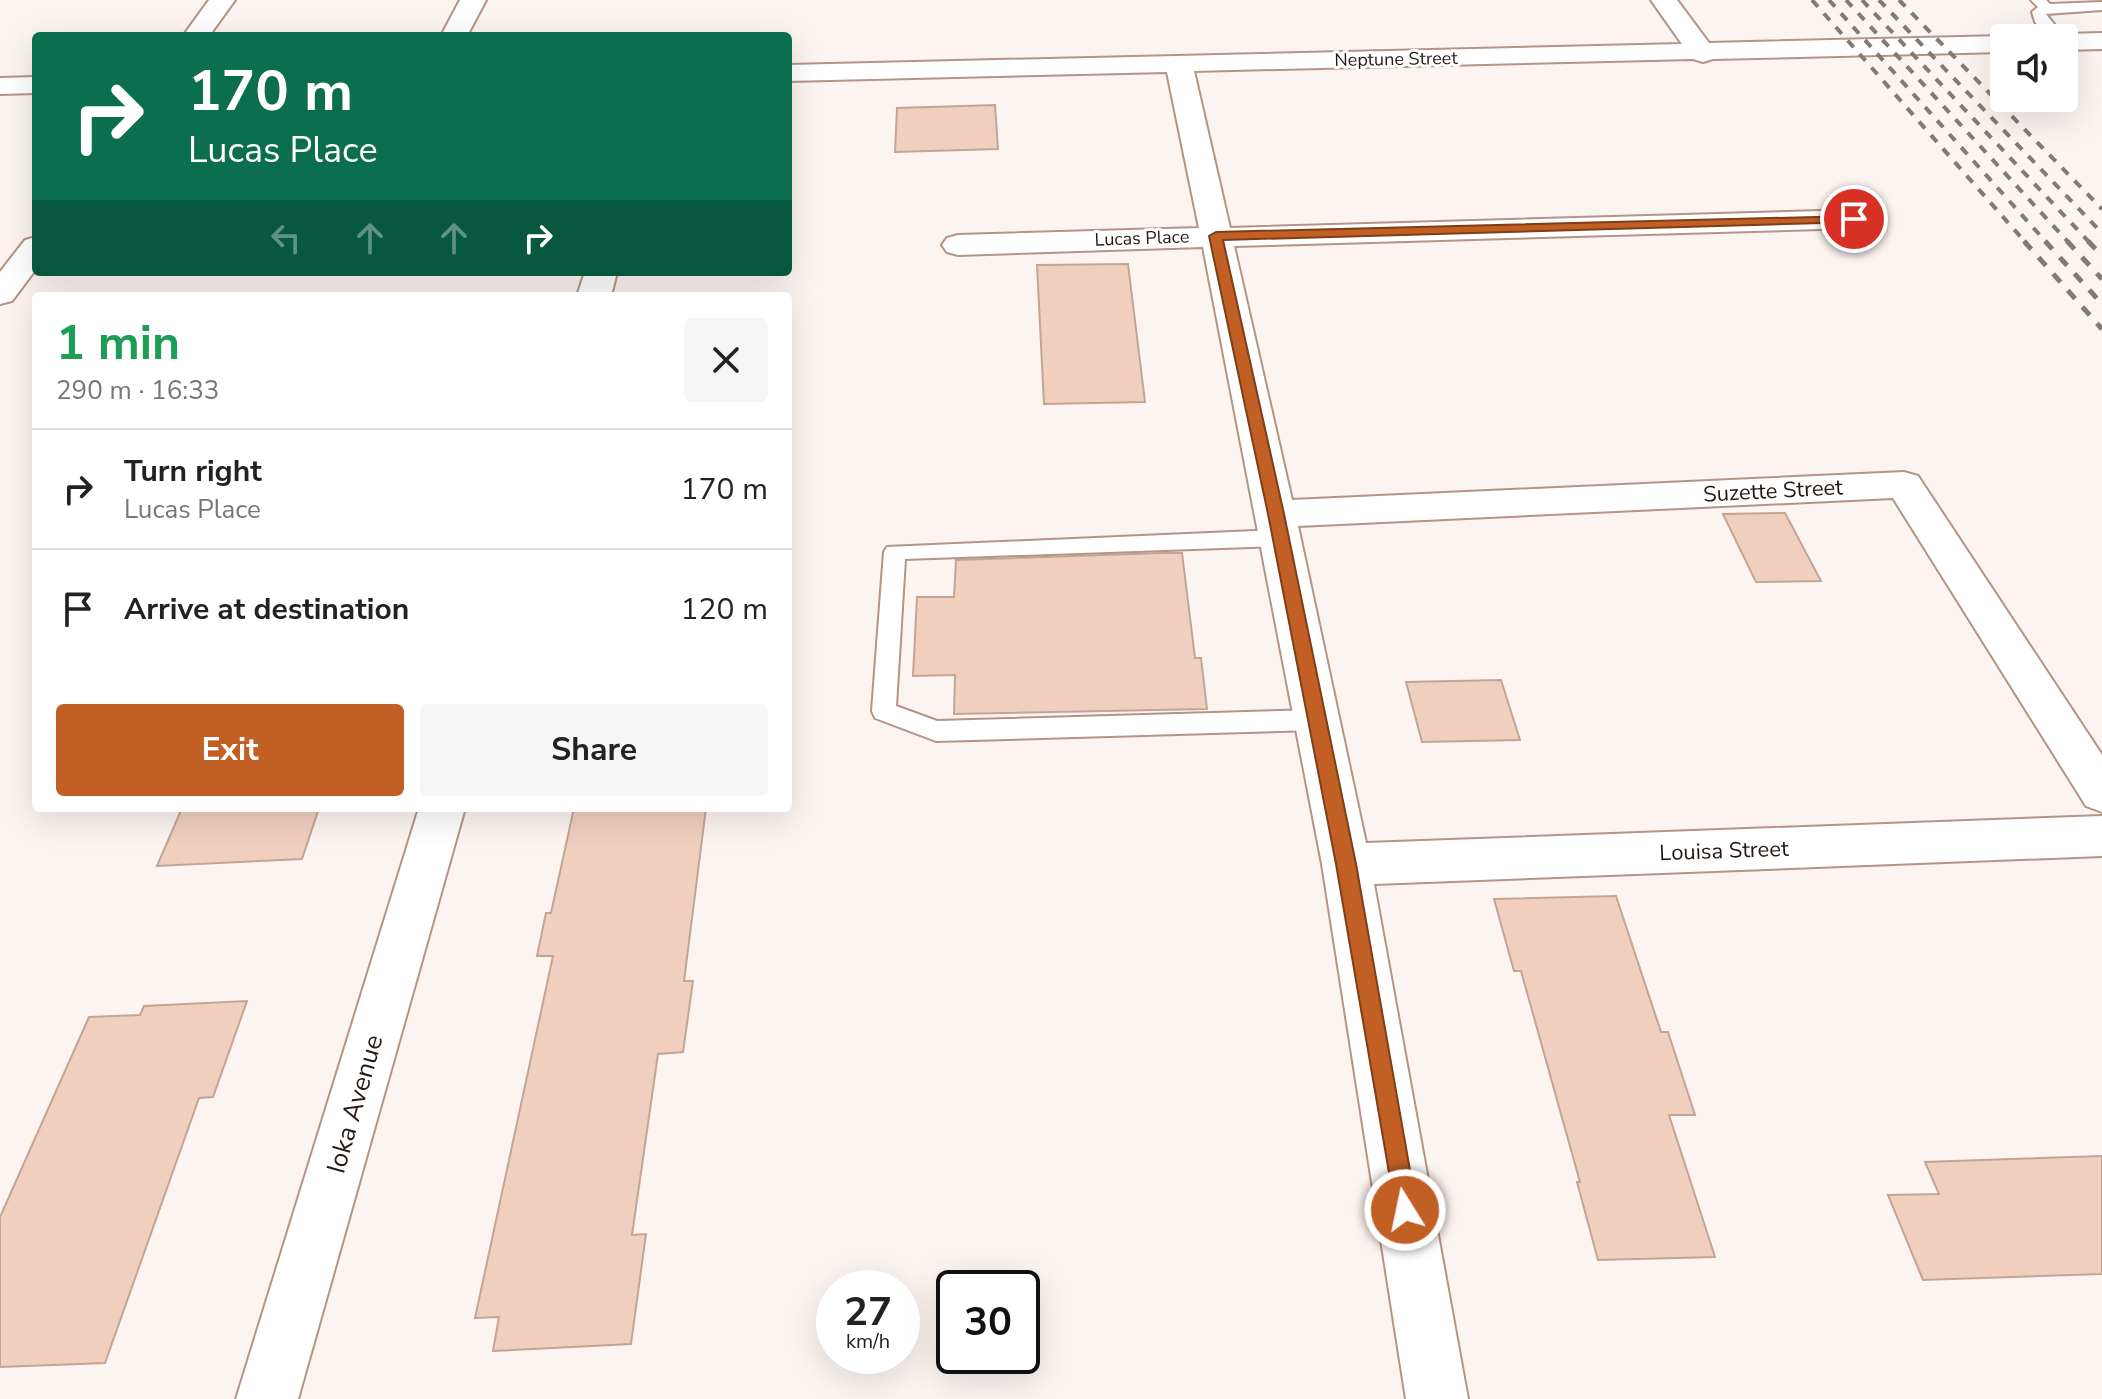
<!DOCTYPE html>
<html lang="en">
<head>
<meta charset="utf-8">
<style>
  :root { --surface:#fff; --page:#f6f6f6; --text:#222; --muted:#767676; --line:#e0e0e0; --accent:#c25f25 }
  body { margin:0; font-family:"Nunito Sans",sans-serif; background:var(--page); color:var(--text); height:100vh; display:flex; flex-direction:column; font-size:30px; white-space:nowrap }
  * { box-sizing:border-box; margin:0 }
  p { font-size:26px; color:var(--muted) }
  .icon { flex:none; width:44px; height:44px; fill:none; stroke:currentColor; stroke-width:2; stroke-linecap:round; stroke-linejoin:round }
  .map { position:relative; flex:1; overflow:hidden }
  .details { position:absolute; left:32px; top:292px; width:760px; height:520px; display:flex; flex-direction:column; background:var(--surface); border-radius:8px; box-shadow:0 8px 32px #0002 }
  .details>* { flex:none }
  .top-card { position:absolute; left:32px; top:32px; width:760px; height:244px; border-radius:8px; box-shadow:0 8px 32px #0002; background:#0b6e4f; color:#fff; overflow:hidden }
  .fabs { position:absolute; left:1990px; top:24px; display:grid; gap:16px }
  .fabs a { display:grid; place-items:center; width:88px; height:88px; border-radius:8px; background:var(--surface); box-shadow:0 8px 32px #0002; font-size:40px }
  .speed { position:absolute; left:816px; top:1270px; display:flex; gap:16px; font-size:40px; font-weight:700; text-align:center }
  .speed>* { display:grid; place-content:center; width:104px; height:104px; border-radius:50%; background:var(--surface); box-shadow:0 8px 32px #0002; line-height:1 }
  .speed small { font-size:20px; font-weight:400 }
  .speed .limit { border:4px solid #111; border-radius:12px; background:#fff; color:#111 }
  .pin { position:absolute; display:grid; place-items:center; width:68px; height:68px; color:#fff; margin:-34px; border:4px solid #fff; border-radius:50%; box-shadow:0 2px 8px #0007 }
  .me { position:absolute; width:88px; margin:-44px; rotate:350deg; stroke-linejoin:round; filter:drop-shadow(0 0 6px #0008) }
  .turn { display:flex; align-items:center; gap:28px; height:168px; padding:0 24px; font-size:36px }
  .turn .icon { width:104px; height:104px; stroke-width:2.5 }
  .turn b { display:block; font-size:56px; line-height:68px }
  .lanes { display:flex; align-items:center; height:76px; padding:0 24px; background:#0003; justify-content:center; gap:40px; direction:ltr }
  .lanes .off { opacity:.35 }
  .round { display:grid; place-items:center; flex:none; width:84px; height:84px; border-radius:8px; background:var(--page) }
  .head { display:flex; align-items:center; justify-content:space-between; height:136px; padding:0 24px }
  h1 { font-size:48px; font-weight:700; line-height:60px; color:#1e9e55 }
  .action { display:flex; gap:16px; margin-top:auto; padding:16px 24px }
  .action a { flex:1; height:92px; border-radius:8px; background:var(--accent); color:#fff; font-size:32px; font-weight:700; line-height:92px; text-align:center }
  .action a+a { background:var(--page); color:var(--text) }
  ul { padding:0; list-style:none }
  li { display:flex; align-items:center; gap:24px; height:120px; padding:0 24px; border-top:2px solid var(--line) }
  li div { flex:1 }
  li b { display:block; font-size:30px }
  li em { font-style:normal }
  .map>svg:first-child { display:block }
  .building { fill:#f1cfbf; stroke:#c4a494; stroke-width:2 }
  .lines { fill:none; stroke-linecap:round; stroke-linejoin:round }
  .service-casing { stroke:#b49485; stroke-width:4 }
  .minor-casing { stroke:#b49485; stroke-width:4 }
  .service { fill:#fff; fill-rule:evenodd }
  .minor { fill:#fff; fill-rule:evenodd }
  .rail-far1 { stroke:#847975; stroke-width:4; stroke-dasharray:9 9; stroke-linecap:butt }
  .rail { stroke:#847975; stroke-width:5; stroke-dasharray:11 11; stroke-linecap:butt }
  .route { fill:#c25f25; stroke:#7e3e18; stroke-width:2 }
  .labels { text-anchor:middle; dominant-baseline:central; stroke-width:6; stroke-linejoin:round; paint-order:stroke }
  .far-street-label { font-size:18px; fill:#251913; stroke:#fff }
  .street-label { font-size:22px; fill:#251913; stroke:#fff }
  .near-street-label { font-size:26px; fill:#251913; stroke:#fff }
</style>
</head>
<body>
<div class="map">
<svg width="2102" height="1399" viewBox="0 0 2102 1399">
  <rect width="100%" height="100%" fill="#fcf4f1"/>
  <!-- building -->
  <g class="building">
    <polygon points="995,105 998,149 895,152 897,108"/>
    <polygon points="1128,264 1145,402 1044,404 1037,265"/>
    <polygon points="1785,513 1821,581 1756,582 1723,514"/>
    <polygon points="1162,553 1182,553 1195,658 1201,658 1207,709 954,714 955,675 913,676 917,597 954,597 956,560"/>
    <polygon points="1501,680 1520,740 1422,742 1406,682"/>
    <polygon points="182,808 319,808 302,859 157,866"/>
    <polygon points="574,808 706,808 684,981 693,981 683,1052 658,1054 632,1235 646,1234 631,1344 493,1351 499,1317 475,1318 553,956 537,956 546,913 551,913"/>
    <polygon points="1616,896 1661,1032 1668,1032 1695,1115 1669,1115 1715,1257 1598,1260 1577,1182 1580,1182 1521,971 1514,971 1494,899"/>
    <polygon points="247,1001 213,1097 199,1098 105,1363 0,1367 0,1217 89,1017 140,1015 144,1006"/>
    <polygon points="2102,1156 2102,1274 1923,1280 1888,1195 1939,1194 1925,1162"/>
  </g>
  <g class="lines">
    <defs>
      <g id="service">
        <polygon points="2031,0 2046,0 2050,4 2102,2 2102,10 2046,14 2065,38 2050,38 2035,22 2032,12 2038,7"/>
        <polygon points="1280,530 1288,533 1291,538 1288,543 1280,546 905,559 896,706 937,721 1317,710 1326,713 1329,720 1326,727 1317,730 936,741 875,718 872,711 884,552 887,547"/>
      </g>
      <g id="minor">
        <polygon points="209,0 235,0 209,36 183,36"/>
        <polygon points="460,0 486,0 467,36 441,36"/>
        <polygon points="1651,0 1677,0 1709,43 2004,36 2012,38 2004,38 2004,52 1713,59 1703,62 1693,59 1194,71 1230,228 1854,210 1865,212 1870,219 1865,226 1854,228 1234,246 1292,500 1904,472 1918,476 2102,755 2102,812 2086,806 1893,498 1298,526 1366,843 2102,816 2102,856 1374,884 1468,1399 1406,1399 1322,864 1203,247 958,255 947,252 942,245 947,238 958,235 1199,228 1167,72 788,81 788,65 1682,44"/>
        <polygon points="2102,33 2102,49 2064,50 2064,38 2053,38 2064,34"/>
        <polygon points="36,77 36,93 0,94 0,78"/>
        <polygon points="36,237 36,269 12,301 0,304 0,272 25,240"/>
        <polygon points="585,272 617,272 611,296 577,296"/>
        <polygon points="419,808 465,808 298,1399 236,1399"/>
      </g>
    </defs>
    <!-- service casing -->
    <use href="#service" class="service-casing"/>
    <!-- minor casing -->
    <use href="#minor" class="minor-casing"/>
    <!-- service -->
    <use href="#service" class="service"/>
    <!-- minor -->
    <use href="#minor" class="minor"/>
    <!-- rail-far1 -->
    <g class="rail-far1">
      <polyline points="1812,0 2026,243"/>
      <polyline points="1829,0 2047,243"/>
      <polyline points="1846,0 2069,243"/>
      <polyline points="1862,0 2090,243"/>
      <polyline points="1879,0 2102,233"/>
      <polyline points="1899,0 2102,209"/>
    </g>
    <!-- rail -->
    <g class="rail">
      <polyline points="2024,241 2102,329"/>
      <polyline points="2045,241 2102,304"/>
      <polyline points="2067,241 2102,279"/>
      <polyline points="2088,241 2102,256"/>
    </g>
  </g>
  <!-- route -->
  <polygon class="route" points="1854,216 1858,217 1858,222 1223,240 1284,514 1356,864 1417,1210 1414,1219 1405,1222 1397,1219 1336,864 1268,514 1209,236 1216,232"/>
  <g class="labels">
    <!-- far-street labels -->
    <g class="far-street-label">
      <text transform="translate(1396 59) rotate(-1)">Neptune Street</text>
      <text transform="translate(1142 238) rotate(-2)">Lucas Place</text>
    </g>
    <!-- street labels -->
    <g class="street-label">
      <text transform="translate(1773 491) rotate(-3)">Suzette Street</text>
      <text transform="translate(1724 851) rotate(-2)">Louisa Street</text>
    </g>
    <!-- near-street labels -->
    <g class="near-street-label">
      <text transform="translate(355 1104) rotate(-74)">Ioka Avenue</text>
    </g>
  </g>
</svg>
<div class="fabs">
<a><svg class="icon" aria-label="sound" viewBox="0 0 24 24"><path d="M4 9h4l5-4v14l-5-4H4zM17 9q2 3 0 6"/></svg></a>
</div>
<div class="speed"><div>27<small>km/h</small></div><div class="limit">30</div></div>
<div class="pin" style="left:1854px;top:219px;background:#d93025"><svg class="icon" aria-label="arrive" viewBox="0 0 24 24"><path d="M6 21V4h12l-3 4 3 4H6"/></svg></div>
<svg class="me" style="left:1405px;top:1210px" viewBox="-20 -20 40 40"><circle r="17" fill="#c25f25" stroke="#fff" stroke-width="3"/><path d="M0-11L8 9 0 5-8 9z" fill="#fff"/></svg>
<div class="top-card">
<div class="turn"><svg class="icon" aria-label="right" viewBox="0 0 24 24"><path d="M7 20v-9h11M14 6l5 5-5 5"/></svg><div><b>170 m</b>Lucas Place</div></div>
<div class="lanes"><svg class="icon off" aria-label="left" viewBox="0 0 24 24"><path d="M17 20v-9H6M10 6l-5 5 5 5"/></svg><svg class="icon off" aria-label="ahead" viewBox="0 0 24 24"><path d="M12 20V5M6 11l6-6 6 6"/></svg><svg class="icon off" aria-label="ahead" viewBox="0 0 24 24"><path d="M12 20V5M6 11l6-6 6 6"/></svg><svg class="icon" aria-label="right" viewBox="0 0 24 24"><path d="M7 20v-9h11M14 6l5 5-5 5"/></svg></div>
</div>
<section class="details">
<div class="head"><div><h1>1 min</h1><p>290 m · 16:33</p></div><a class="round"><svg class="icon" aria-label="close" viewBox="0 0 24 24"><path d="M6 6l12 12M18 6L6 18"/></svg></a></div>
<ul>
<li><svg class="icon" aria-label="right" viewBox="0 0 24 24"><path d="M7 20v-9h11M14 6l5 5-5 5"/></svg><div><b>Turn right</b><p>Lucas Place</p></div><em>170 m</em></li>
<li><svg class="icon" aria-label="arrive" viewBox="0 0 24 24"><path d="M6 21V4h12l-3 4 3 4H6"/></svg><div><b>Arrive at destination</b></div><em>120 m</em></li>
</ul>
<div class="action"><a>Exit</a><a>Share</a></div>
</section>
</div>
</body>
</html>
